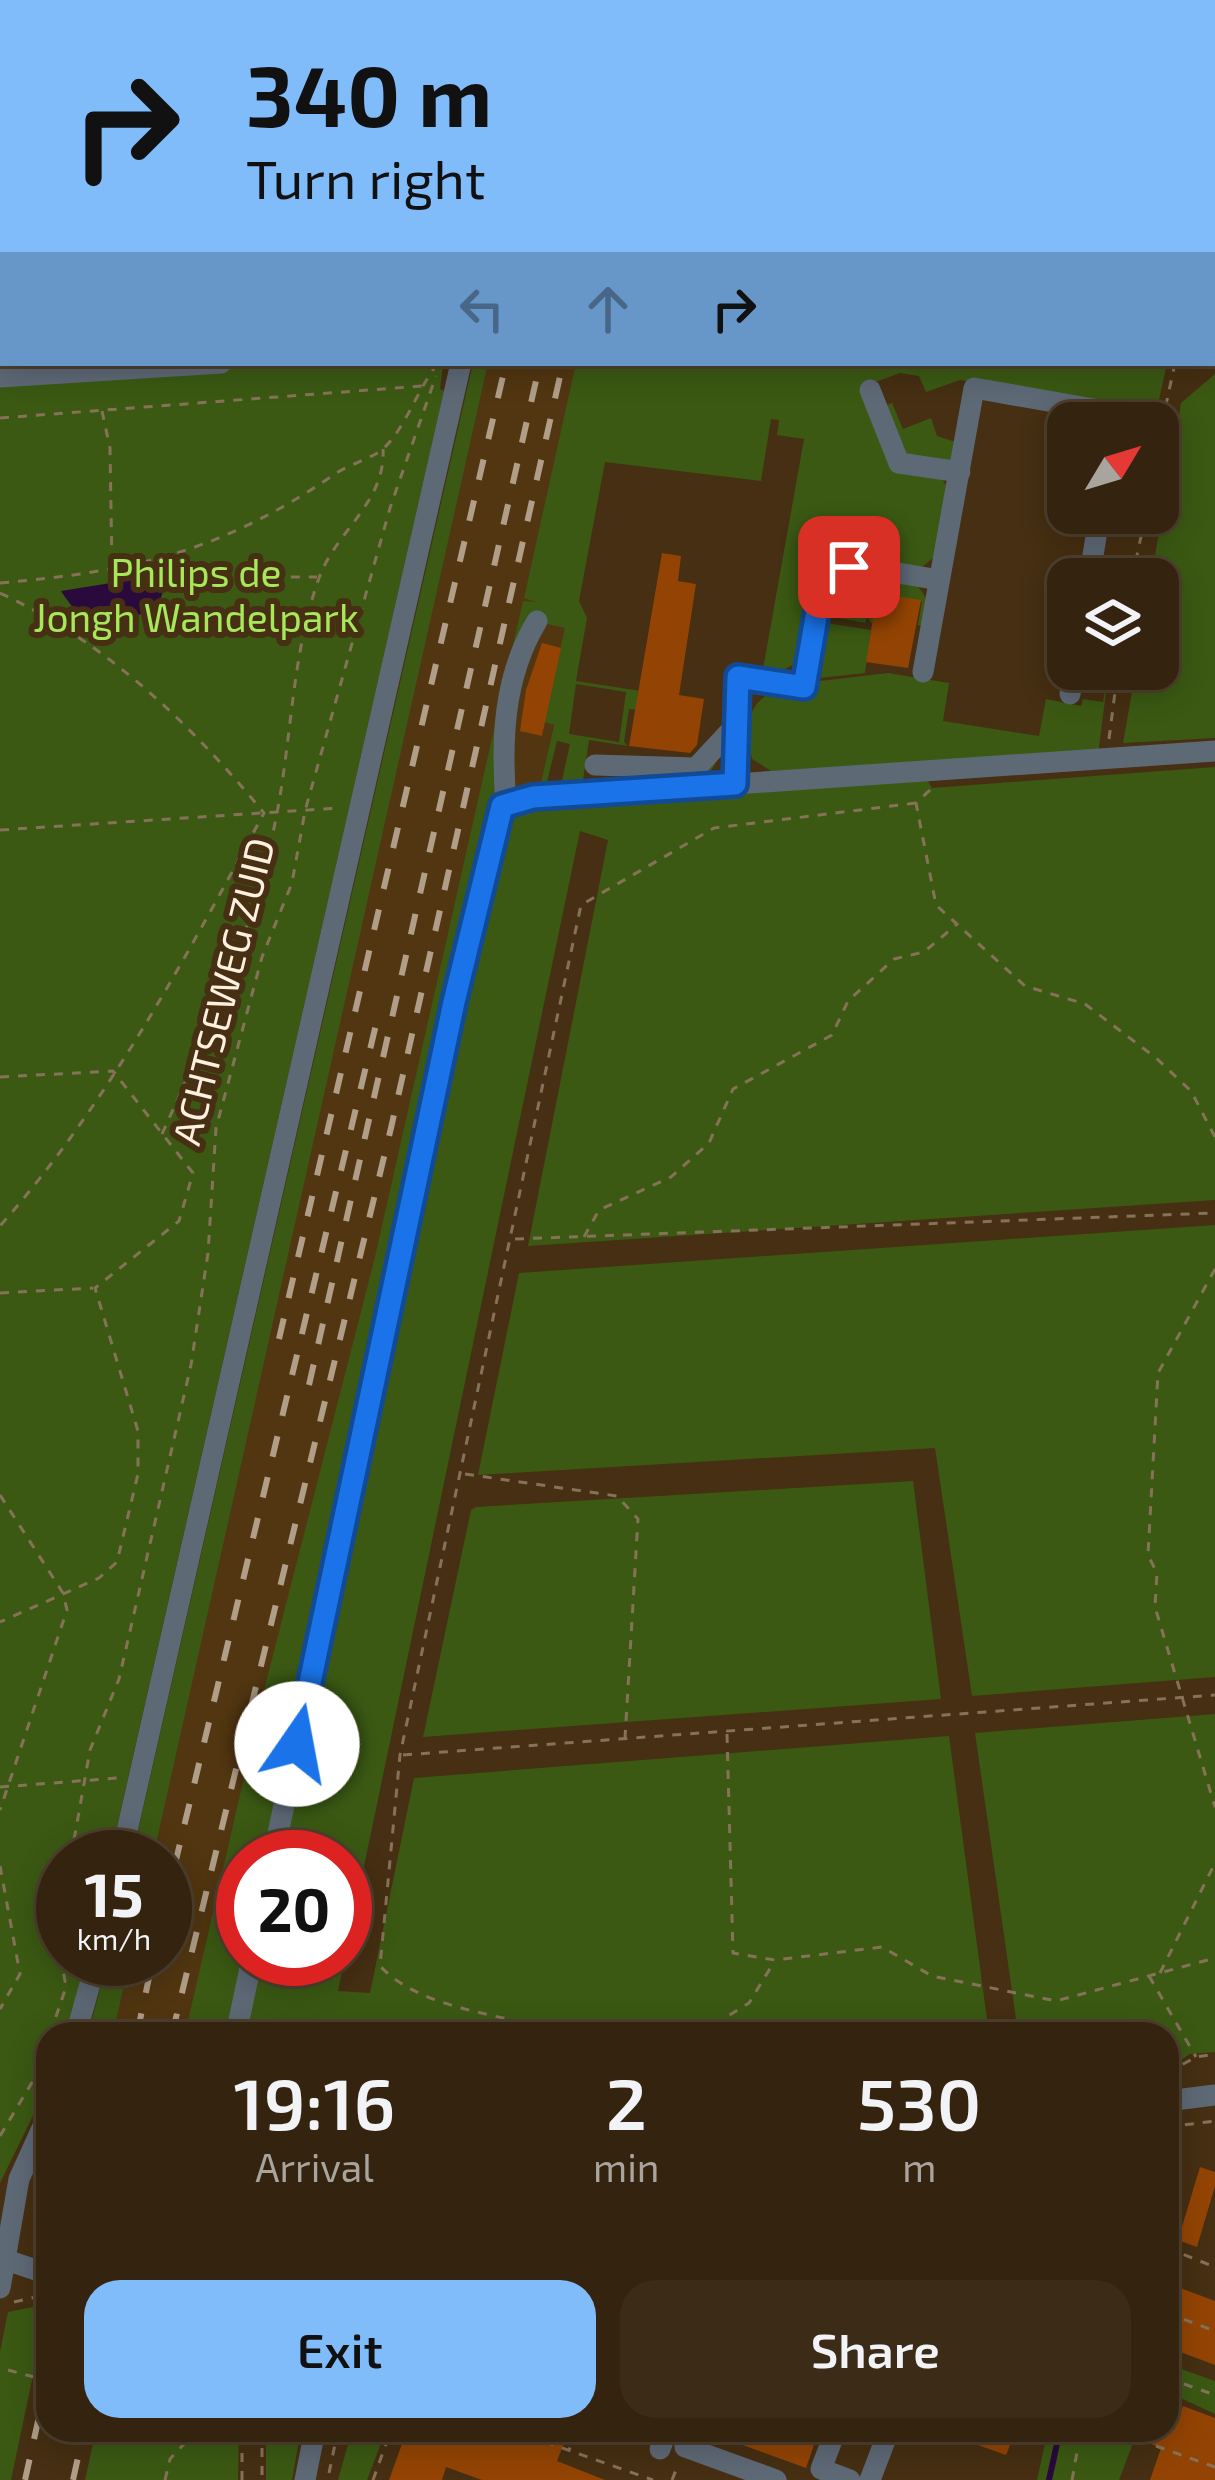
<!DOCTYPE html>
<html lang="en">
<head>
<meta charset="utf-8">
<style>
  :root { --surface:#34230e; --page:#3c2b17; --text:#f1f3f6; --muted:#a9a49e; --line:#4e402e; --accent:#81bcfa }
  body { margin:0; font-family:"Exo 2",sans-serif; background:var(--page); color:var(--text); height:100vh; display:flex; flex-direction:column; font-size:45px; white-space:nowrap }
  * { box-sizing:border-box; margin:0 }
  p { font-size:39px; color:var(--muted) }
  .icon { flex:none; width:66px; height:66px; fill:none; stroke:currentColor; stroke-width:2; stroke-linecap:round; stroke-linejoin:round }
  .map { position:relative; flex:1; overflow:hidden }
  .side { position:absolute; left:36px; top:2022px; width:1143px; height:420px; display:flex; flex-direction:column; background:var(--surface); border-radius:36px; box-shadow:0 6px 30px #0003,0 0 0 3px var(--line) }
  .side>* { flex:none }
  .banner { position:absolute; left:0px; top:0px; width:1215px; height:366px; box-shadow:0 6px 30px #0003,0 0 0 3px var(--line); background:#81bcfa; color:#111; overflow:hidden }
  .needle { width:78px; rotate:52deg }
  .controls { position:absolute; left:1047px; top:402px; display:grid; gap:24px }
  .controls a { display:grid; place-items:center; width:132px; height:132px; border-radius:24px; background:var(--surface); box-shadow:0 6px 30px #0003,0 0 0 3px var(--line); font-size:60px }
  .speed { position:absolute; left:36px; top:1830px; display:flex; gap:24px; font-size:60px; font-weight:700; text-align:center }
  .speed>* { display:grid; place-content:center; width:156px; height:156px; border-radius:50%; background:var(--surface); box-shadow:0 6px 30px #0003,0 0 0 3px var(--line); line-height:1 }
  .speed small { font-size:30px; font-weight:400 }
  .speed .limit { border:18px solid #d22; background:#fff; color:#111 }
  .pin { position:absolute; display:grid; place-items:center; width:102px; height:102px; color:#fff; margin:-51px; border-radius:24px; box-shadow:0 6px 18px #0006 }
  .me { position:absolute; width:132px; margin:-66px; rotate:12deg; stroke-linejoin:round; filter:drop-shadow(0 0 9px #0008) }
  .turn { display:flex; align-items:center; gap:42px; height:252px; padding:0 48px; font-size:54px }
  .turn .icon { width:156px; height:156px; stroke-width:2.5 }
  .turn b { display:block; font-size:84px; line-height:102px }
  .lanes { display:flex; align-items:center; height:114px; padding:0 48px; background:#0003; justify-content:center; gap:60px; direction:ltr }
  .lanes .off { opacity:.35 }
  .eta { display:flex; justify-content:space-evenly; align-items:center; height:204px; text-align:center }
  .eta b { font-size:72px; font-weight:600; line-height:84px }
  .cta { display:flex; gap:24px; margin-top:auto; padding:24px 48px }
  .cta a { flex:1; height:138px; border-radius:36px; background:var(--accent); color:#111; font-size:48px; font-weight:600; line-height:138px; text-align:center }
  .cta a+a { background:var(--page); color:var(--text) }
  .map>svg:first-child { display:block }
  .built { fill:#523611 }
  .green { fill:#3b5913; fill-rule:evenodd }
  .water { fill:#2a093c }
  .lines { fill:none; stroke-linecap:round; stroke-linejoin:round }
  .stream { stroke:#2a093c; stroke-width:6 }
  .building { fill:#934404 }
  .path { stroke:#867259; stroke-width:3; stroke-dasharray:9 9; stroke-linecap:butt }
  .minor { stroke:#5e6976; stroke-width:21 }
  .rail { stroke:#b09e88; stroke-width:6; stroke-dasharray:21 21; stroke-linecap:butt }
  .route-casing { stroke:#114b97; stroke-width:30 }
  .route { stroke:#1a73e8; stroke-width:21 }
  .labels { text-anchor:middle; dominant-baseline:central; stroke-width:12; stroke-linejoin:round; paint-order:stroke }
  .park-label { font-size:39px; fill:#a6e859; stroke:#462f12 }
  .street-label { font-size:39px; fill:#fef0df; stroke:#462f12 }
</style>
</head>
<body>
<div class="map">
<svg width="1215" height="2480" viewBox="0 0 1215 2480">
  <rect width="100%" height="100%" fill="#462f12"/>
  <!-- built -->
  <polygon class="built" points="478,363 614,363 576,622 540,788 243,1857 218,2034 111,2034 128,1959 165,1959 165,1857 151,1857"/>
  <!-- green -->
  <g class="green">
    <polygon points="0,0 523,0 3,3 3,363 80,363 0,369"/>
    <polygon points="288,363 435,363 443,365 440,389 444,391 110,1857 63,1857 63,1959 87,1959 65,2034 48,2034 48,2085 0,2183 0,383"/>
    <polygon points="473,363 488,363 153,1857 132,1857"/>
    <path d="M 576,363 L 1167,363 L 1154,423 L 1122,423 L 1123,407 L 960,380 L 926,392 L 919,376 L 900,373 L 862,387 L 893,468 L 939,475 L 949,489 L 934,557 L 921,568 L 840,563 L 798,662 L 781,671 L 763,669 L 804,439 L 777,435 L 779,420 L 771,419 L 761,481 L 605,462 L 579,601 L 587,618 L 576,681 L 641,691 L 638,710 L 629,709 L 624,742 L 628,746 L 589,740 L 583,780 L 702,777 L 723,750 L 706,780 L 560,789 L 570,744 L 557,741 L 545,790 L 510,792 L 540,787 L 554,725 L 544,722 L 565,628 L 534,621 L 267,1857 L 243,1857 L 243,1959 L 229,2034 L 185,2034 L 265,1686 L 374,1261 L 523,601 L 536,602 L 524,598 ZM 576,684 L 626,692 L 619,742 L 569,734 Z"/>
    <polygon points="1215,374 1215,738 1123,743 1136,669 1158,669 1158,579 1151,579 1181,403"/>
    <polygon points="892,403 903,429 931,418 937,436 956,442 952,466 901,458 882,407"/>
    <polygon points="850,573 917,585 929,602 926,627 918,625 922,601 878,594 872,624 867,617 865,623 822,615 830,584"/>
    <polygon points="820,622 871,630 865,673 811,679"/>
    <path d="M 1109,669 L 1098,755 L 771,771 L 752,759 C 747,734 744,710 767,695 L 806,699 L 811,682 L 888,673 L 949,683 L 943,721 L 1039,736 L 1046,699 L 1081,706 L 1083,699 L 1103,702 Z"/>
    <polygon points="1215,767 1215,1200 528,1246 608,840 580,831 338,1991 370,1993 414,1778 949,1736 988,2027 1017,2026 975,1733 1215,1714 1215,2052 1190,2054 1167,2069 1167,2034 243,2034 258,1959 345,1959 345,1857 279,1857 504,824 516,808 926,778 932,788"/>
    <polygon points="1215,1225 1215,1677 972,1696 935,1448 478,1475 519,1273"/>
    <polygon points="913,1481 941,1699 423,1737 471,1510 476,1507"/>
    <polygon points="108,1959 130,1959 113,2034 88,2034"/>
    <polygon points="48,2304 11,2480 0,2480 0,2352 8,2312"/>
    <polygon points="1167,2364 1215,2381 1215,2414 1172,2394 1167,2401"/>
    <polygon points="96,2430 239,2430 238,2480 85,2480"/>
    <polygon points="266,2430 301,2430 292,2480 266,2480"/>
    <polygon points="352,2430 386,2430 367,2480 338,2480"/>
    <polygon points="1048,2430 1108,2430 1133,2443 1119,2480 1037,2480"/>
  </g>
  <!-- water -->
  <path class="water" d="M 161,575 L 166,584 L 156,610 C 107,622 93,640 61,591 Z"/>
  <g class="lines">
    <!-- stream -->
    <polyline class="stream" points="1049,2480 1060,2430"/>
  </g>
  <!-- building -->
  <g class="building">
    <polygon points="662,553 681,556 678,581 696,584 679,695 704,699 697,745 690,753 629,746"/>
    <polygon points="877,593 921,600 908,668 866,662"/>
    <polygon points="542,643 561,648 542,736 520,731 526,690"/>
    <polygon points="1200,2167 1215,2172 1215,2186 1197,2247 1178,2240"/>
    <polygon points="1167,2283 1215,2301 1215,2365 1167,2347"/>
    <polygon points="1183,2406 1215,2418 1215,2480 1150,2480 1161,2448 1116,2430 1174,2430"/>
    <polygon points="407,2430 569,2430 557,2461 605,2480 482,2480 446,2467 442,2480 389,2480"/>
    <polygon points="702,2430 774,2430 814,2445 806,2468"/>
    <polygon points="976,2430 1016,2430 1006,2455 972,2443"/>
  </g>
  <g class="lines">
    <!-- path -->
    <g class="path">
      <polyline points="79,0 81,3"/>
      <polyline points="770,3 771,0"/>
      <polyline points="1024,3 1024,0"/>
      <polyline points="1212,106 1215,105"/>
      <polyline points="1212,204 1215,202"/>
      <polyline points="1212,316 1215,316"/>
      <polyline points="102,411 110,448 112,568"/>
      <polyline points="0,418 422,386"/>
      <polyline points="1158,442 1175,363"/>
      <polyline points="173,558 191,577 317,577"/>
      <polyline points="1132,579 1146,513"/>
      <path d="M 0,583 C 136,571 221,552 335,474 C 349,464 372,459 384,448 C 406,427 418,388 438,363"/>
      <path d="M 0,593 C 107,643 189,722 264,813 C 187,955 108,1104 0,1226"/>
      <polyline points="1109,739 1118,669"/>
      <polyline points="930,790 916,803 936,905 1025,986 1085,1004 1156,1058 1191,1091 1215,1137"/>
      <polyline points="0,830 339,808"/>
      <polyline points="0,1077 113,1071 193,1173 179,1221 95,1288 138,1431 138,1474 117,1562 99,1578 0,1622"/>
      <path d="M 162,1134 C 208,1033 256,923 277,813 C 292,735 292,653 319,578 C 336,531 386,502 383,449"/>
      <polyline points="584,1237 599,1210 671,1177 709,1143 733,1089 832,1035 848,1001 894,959 924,952 956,925"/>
      <polyline points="515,1239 1215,1213"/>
      <polyline points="1215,1269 1158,1373 1148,1555 1157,1573 1155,1607 1215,1807"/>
      <polyline points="0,1293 93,1288"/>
      <polyline points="465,1474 617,1496 638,1519 625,1738"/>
      <polyline points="0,1495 63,1593 67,1610 0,1810"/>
      <polyline points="727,1734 733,1953 775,1960 882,1947 932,1976 1056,2001 1215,1958"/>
      <polyline points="403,1755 1215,1695"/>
      <polyline points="0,1787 118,1778"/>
      <polyline points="71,1857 90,1750 119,1679 191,1365 208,1253 216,1128 262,957 292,883 305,811 390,508 436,376"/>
      <polyline points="0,1866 20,1974 0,2009"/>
      <polyline points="1160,1973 1215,1863"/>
      <polyline points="1149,1976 1196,2057"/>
      <polyline points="50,2034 66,1987 58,1941 63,1909"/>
      <path d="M 534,2034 L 528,2024 C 478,2011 416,2004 380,1966 L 400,1755 L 581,905 L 714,828 L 916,803"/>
      <polyline points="699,2034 749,2003 774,1962"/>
      <polyline points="1167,2073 1196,2057 1215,2054"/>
      <polyline points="34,2080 44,2098"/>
      <polyline points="1167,2127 1215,2121"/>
      <polyline points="0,2136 34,2079 48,2041"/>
      <polyline points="1167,2248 1215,2267"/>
      <polyline points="14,2302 45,2295"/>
      <polyline points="1167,2313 1215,2331"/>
      <polyline points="8,2370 34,2377"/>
      <polyline points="1167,2378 1215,2395"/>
      <polyline points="262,2430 262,2480"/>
      <polyline points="511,2430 653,2480"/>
      <polyline points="568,2434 574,2437 569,2450"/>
      <polyline points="1156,2446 1215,2467"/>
      <polyline points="329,2473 338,2430"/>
      <polyline points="165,2480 170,2459 197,2430"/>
      <polyline points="242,2480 242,2430"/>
      <polyline points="373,2480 391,2430"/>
      <polyline points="672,2480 678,2465"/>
      <polyline points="1072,2480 1081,2430"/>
    </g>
    <!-- minor -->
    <g class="minor">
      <polyline points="43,3 43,0"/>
      <polyline points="543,3 544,0"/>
      <polyline points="0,79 3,78"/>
      <polyline points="0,377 221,363"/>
      <polyline points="870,390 899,463 960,472"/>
      <polyline points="1089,579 1100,513"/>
      <polyline points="923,672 974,388 1116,413 1115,423"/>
      <polyline points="1070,694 1074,669"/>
      <polyline points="595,765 696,768 736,725"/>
      <polyline points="735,784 1215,751"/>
      <path d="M 506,805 C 501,741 503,677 537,621"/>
      <polyline points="121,1857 461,363"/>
      <polyline points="273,1857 454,1002 503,806 533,797 735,784 738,677 804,687 819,595 830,575 858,566 939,580"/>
      <polyline points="76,2034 97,1959"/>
      <polyline points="236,2034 252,1959"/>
      <polyline points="1167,2101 1215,2095"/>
      <polyline points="0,2258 48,2274"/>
      <polyline points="0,2288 19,2179 48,2115"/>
      <polyline points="836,2430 821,2469 850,2480"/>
      <polyline points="685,2447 776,2480"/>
      <polyline points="660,2449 667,2430"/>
      <polyline points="305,2480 315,2430"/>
      <polyline points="870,2480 889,2430"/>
    </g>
    <!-- rail -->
    <g class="rail">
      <polyline points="585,3 586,0"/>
      <polyline points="608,3 608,0"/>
      <polyline points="643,3 643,0"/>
      <polyline points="279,1339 506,363"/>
      <polyline points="309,1385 540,363"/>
      <polyline points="165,1906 379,1012"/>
      <polyline points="137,2034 153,1959"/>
      <polyline points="172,2034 391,1128 563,363"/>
      <polyline points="25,2480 48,2376"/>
      <polyline points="73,2480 84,2430"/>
    </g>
  </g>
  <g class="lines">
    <defs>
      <polyline id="route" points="297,1744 454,1002 502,806 533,797 735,784 738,677 804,687 821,588 830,575 849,567"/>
    </defs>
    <!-- route casing -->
    <use href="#route" class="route-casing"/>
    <!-- route -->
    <use href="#route" class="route"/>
  </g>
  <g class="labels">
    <!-- park labels -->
    <g class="park-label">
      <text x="196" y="571">Philips de<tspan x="196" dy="45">Jongh Wandelpark</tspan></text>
    </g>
    <!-- street labels -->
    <g class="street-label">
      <text transform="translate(222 991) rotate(-76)">ACHTSEWEG ZUID</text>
    </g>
  </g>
</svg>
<div class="controls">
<a><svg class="needle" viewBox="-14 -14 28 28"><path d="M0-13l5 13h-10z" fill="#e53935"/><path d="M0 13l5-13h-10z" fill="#a9a49e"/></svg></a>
<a><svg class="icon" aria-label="layers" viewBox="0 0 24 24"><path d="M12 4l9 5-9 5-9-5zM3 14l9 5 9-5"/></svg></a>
</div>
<div class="speed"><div>15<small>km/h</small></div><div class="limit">20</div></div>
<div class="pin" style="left:849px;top:567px;background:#d93025"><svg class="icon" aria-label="arrive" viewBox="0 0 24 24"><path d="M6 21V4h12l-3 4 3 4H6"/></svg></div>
<svg class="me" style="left:297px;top:1744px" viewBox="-20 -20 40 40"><circle r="19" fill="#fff"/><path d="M0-13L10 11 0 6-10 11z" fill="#1a73e8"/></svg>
<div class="banner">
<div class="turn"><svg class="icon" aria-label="right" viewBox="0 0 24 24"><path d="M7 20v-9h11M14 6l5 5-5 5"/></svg><div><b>340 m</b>Turn right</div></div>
<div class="lanes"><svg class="icon off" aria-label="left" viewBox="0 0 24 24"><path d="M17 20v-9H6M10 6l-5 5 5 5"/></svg><svg class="icon off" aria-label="ahead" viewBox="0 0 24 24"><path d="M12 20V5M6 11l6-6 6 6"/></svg><svg class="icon" aria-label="right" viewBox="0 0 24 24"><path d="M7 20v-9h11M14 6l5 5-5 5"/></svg></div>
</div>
<section class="side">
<div class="eta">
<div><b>19:16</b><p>Arrival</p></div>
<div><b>2</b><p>min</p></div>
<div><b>530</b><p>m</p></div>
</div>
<div class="cta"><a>Exit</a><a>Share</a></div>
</section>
</div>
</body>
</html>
